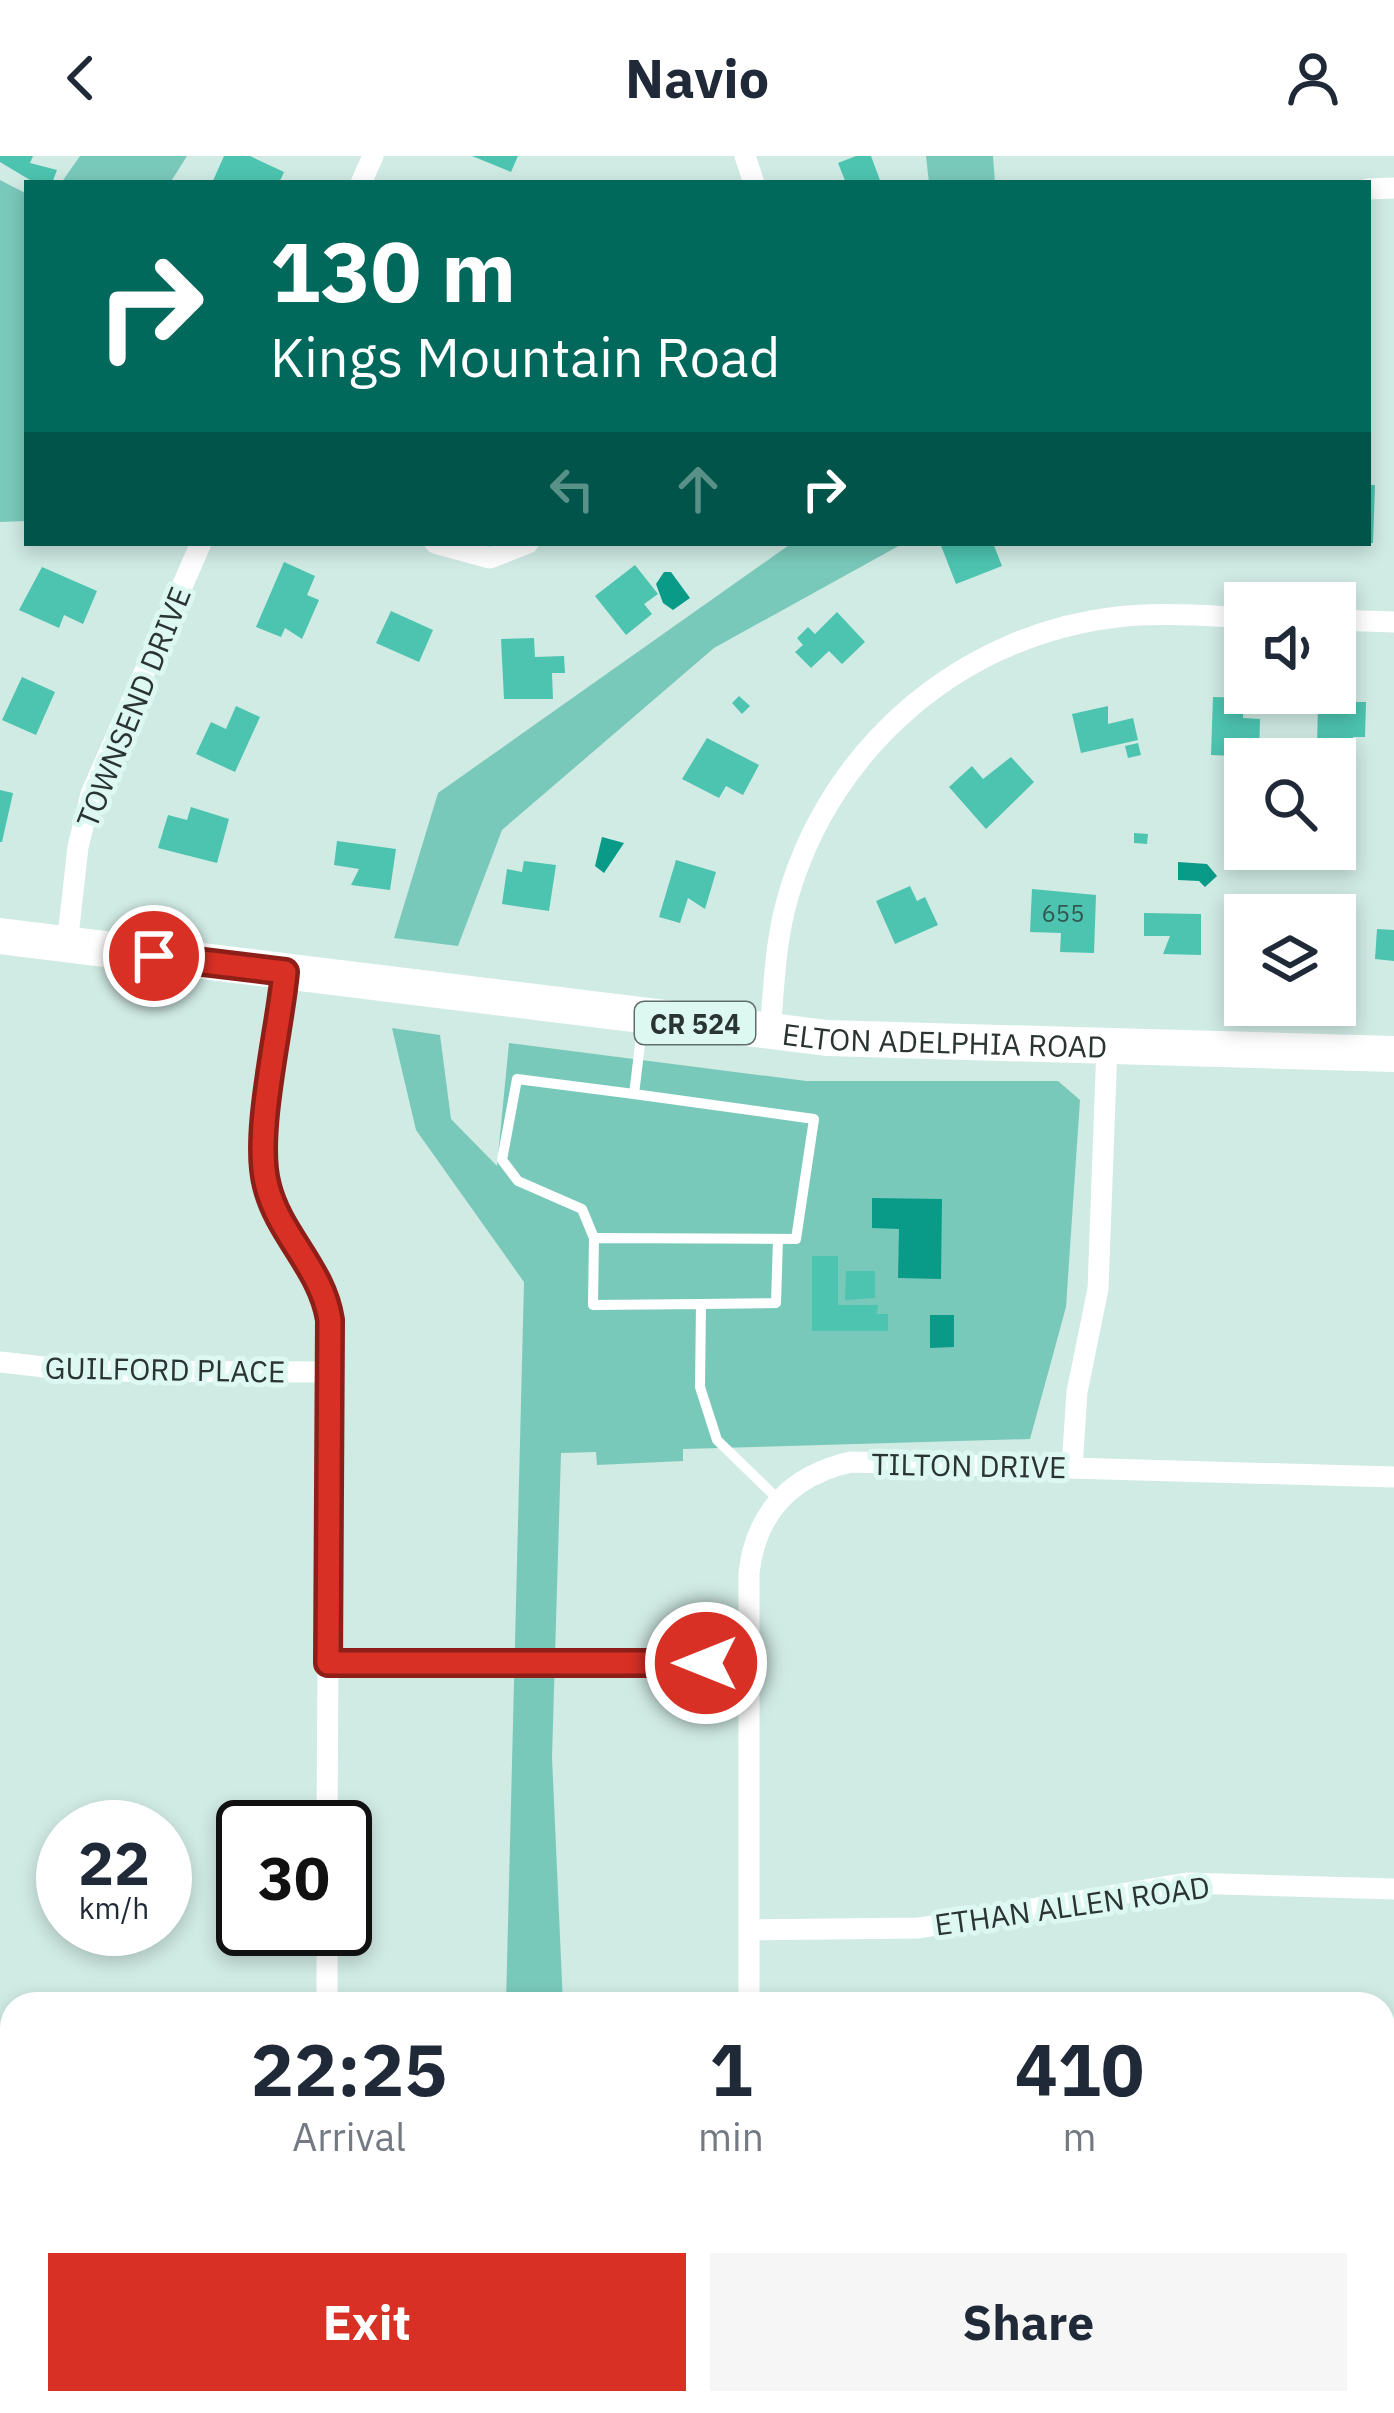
<!DOCTYPE html>
<html lang="en">
<head>
<meta charset="utf-8">
<style>
  :root { --surface:#fff; --page:#f6f6f7; --text:#1f2937; --muted:#747a83; --accent:#d93025 }
  body { margin:0; font-family:"IBM Plex Sans",sans-serif; background:var(--page); color:var(--text); height:100vh; display:flex; flex-direction:column; font-size:45px; white-space:nowrap }
  * { box-sizing:border-box; margin:0 }
  p { font-size:39px; color:var(--muted) }
  .icon { flex:none; width:66px; height:66px; fill:none; stroke:currentColor; stroke-width:2; stroke-linecap:round; stroke-linejoin:round }
  .map { position:relative; flex:1; overflow:hidden }
  .panel { position:absolute; left:0px; top:1836px; width:1395px; height:423px; display:flex; flex-direction:column; background:var(--surface); border-radius:36px 36px 0 0; box-shadow:0 6px 18px #0003 }
  .panel>* { flex:none }
  .banner { position:absolute; left:24px; top:24px; width:1347px; height:366px; border-radius:0px; box-shadow:0 6px 18px #0003; background:#00695c; color:#fff; overflow:hidden }
  .controls { position:absolute; left:1224px; top:426px; display:grid; gap:24px }
  .controls a { display:grid; place-items:center; width:132px; height:132px; border-radius:0px; background:var(--surface); box-shadow:0 6px 18px #0003; font-size:60px }
  .speed { position:absolute; left:36px; top:1644px; display:flex; gap:24px; font-size:60px; font-weight:700; text-align:center }
  .speed>* { display:grid; place-content:center; width:156px; height:156px; border-radius:50%; background:var(--surface); box-shadow:0 6px 18px #0003; line-height:1 }
  .speed small { font-size:30px; font-weight:400 }
  .speed .limit { border:6px solid #111; border-radius:18px; background:#fff; color:#111 }
  .pin { position:absolute; display:grid; place-items:center; width:102px; height:102px; color:#fff; margin:-51px; border:6px solid #fff; border-radius:50%; box-shadow:0 3px 12px #0007 }
  .me { position:absolute; width:132px; margin:-66px; rotate:270deg; stroke-linejoin:round; filter:drop-shadow(0 0 9px #0008) }
  .turn { display:flex; align-items:center; gap:42px; height:252px; padding:0 48px; font-size:54px }
  .turn .icon { width:156px; height:156px; stroke-width:2.5 }
  .turn b { display:block; font-size:84px; line-height:102px }
  .lanes { display:flex; align-items:center; height:114px; padding:0 48px; background:#0003; justify-content:center; gap:60px; direction:ltr }
  .lanes .off { opacity:.35 }
  .eta { display:flex; justify-content:space-evenly; align-items:center; height:204px; text-align:center }
  .eta b { font-size:72px; font-weight:700; line-height:84px }
  .cta { display:flex; gap:24px; margin-top:auto; padding:24px 48px }
  .cta a { flex:1; height:138px; border-radius:0px; background:var(--accent); color:#fff; font-size:48px; font-weight:700; line-height:138px; text-align:center }
  .cta a+a { background:var(--page); color:var(--text) }
  header { display:flex; justify-content:space-between; align-items:center; height:156px; padding:0 48px; background:var(--surface); font-size:54px; font-weight:700 }
  .map>svg:first-child { display:block }
  .green { fill:#79c9ba }
  .water { fill:#0a9b88 }
  .building { fill:#4dc4b0 }
  .lines { fill:none; stroke-linecap:round; stroke-linejoin:round }
  .lane { stroke:#fff; stroke-width:10 }
  .street { stroke:#fff; stroke-width:21 }
  .primary { stroke:#fff; stroke-width:36 }
  .route-casing { stroke:#8d1f18; stroke-width:30 }
  .route { stroke:#d93025; stroke-width:21 }
  .labels { text-anchor:middle; dominant-baseline:central; stroke-width:10; stroke-linejoin:round; paint-order:stroke }
  .number-label { font-size:24px; fill:#335852 }
  .shield { fill:#ddf7f1; stroke:#606e6b; stroke-width:3 }
  .shield-label { font-size:27px; font-weight:bold; fill:#2a3432 }
  .street-label { font-size:30px; fill:#2a3432; stroke:#ddf7f1 }
</style>
</head>
<body>
<header><svg class="icon" aria-label="back" viewBox="0 0 24 24"><path d="M15 5l-7 7 7 7"/></svg>Navio<svg class="icon" aria-label="person" viewBox="0 0 24 24"><circle cx="12" cy="8" r="4"/><path d="M4 21q1-7 8-7t8 7"/></svg></header>
<div class="map">
<svg width="1394" height="2257" viewBox="0 0 1394 2257">
  <rect width="100%" height="100%" fill="#d0eae4"/>
  <!-- green -->
  <g class="green">
    <polygon points="80,0 187,0 170,27 61,27"/>
    <polygon points="926,0 993,0 995,27 929,27"/>
    <polygon points="0,24 27,38 27,365 0,366"/>
    <polygon points="792,387 904,387 714,492 502,674 458,790 394,782 438,637"/>
    <polygon points="392,872 440,879 451,963 497,1010 509,887 806,925 1058,925 1080,944 1066,1151 1030,1283 683,1293 683,1305 597,1309 596,1296 561,1297 552,1601 563,1848 506,1848 524,1126 416,974"/>
    <polygon points="1383,2041 1394,2045 1394,2257 945,2257 949,2247 1383,2247"/>
    <rect x="496" y="2247" width="85" height="10"/>
  </g>
  <!-- water -->
  <g class="water">
    <polygon points="664,416 671,416 690,442 673,454 663,447 656,428"/>
    <polygon points="602,681 624,687 604,717 595,710"/>
    <polygon points="1178,706 1207,708 1217,720 1205,731 1199,725 1178,724"/>
    <polygon points="872,1042 942,1043 941,1123 898,1122 899,1073 872,1072"/>
    <polygon points="930,1159 954,1159 954,1191 930,1192"/>
  </g>
  <!-- building -->
  <g class="building">
    <polygon points="0,0 33,0 30,7 57,14 52,27 35,27 0,6"/>
    <polygon points="224,0 250,0 284,16 279,27 212,27"/>
    <polygon points="472,0 518,0 511,16"/>
    <polygon points="856,0 871,0 881,27 846,27 838,7"/>
    <polygon points="1368,329 1375,329 1373,387 1368,387"/>
    <polygon points="940,387 993,387 1002,410 956,428"/>
    <polygon points="284,406 315,420 307,439 319,444 302,483 285,472 281,481 256,471"/>
    <polygon points="635,409 658,438 644,448 652,458 626,479 595,440"/>
    <polygon points="42,411 97,435 83,468 64,459 59,472 19,454"/>
    <polygon points="391,455 433,474 419,506 376,487"/>
    <polygon points="837,456 865,486 842,508 829,495 811,512 795,496 803,489 797,482 808,471 815,478"/>
    <polygon points="534,482 535,501 564,500 565,517 552,517 553,543 504,543 501,483"/>
    <polygon points="22,521 55,536 36,579 2,564"/>
    <polygon points="739,540 750,550 742,558 732,547"/>
    <polygon points="1213,541 1244,542 1243,562 1260,563 1259,601 1211,599"/>
    <polygon points="1318,546 1366,546 1365,581 1353,581 1353,592 1317,591"/>
    <polygon points="236,550 260,561 235,616 196,598 211,566 226,573"/>
    <polygon points="1108,550 1108,568 1133,562 1138,584 1081,597 1072,558"/>
    <polygon points="707,582 759,609 743,639 726,630 719,642 682,623"/>
    <polygon points="1138,587 1141,599 1128,602 1125,590"/>
    <polygon points="1011,601 1034,626 986,673 949,631 972,610 983,623"/>
    <polygon points="0,634 13,637 2,686 0,686"/>
    <polygon points="191,651 229,663 217,707 158,692 168,659 187,664"/>
    <polygon points="1134,677 1148,678 1147,688 1134,687"/>
    <polygon points="337,685 396,693 390,734 351,729 359,713 334,709"/>
    <polygon points="676,704 716,716 705,753 688,742 680,767 659,761"/>
    <polygon points="524,705 556,709 549,755 502,748 507,713 522,716"/>
    <polygon points="910,730 917,745 925,741 938,769 895,788 876,745"/>
    <polygon points="1032,733 1096,739 1094,797 1060,796 1061,777 1030,776"/>
    <polygon points="1273,744 1309,745 1309,759 1273,759"/>
    <polygon points="1144,757 1201,758 1201,799 1163,798 1170,780 1144,780"/>
    <polygon points="1377,773 1394,774 1394,805 1375,803"/>
    <polygon points="812,1100 838,1100 838,1149 878,1149 877,1158 888,1158 888,1175 812,1175"/>
    <polygon points="846,1115 875,1115 875,1142 845,1144"/>
  </g>
  <g class="lines">
    <!-- lane -->
    <g class="lane">
      <polyline points="643,864 634,938 814,963 796,1083 594,1082 593,1149 701,1148 700,1231 717,1284 779,1344"/>
      <polyline points="594,1082 582,1053 518,1025 502,1004 517,923 634,938"/>
      <polyline points="701,1148 776,1147 778,1083"/>
    </g>
    <!-- street -->
    <g class="street">
      <polyline points="745,0 754,27"/>
      <polyline points="361,27 373,0"/>
      <polyline points="1368,33 1394,32"/>
      <polyline points="435,387 490,402 528,387"/>
      <polyline points="1335,464 1394,466"/>
      <polyline points="67,789 78,691 91,638 201,387"/>
      <path d="M 285,816 C 280,874 253,978 266,1030 C 279,1079 322,1112 330,1164 L 327,1671"/>
      <path d="M 770,877 C 774,831 775,785 788,741 C 831,591 961,479 1117,461 C 1159,456 1203,460 1245,461"/>
      <polyline points="0,1206 79,1215 329,1216"/>
      <polyline points="1072,1311 1077,1236 1098,1133 1107,890"/>
      <polyline points="328,1507 749,1507"/>
      <polyline points="749,1774 919,1772 1187,1727 1394,1733"/>
      <polyline points="327,1848 327,1773"/>
      <path d="M 749,1848 L 749,1417 C 756,1356 792,1319 851,1306 L 1394,1321"/>
      <polyline points="0,2015 12,2014"/>
      <polyline points="326,2247 326,2257"/>
      <polyline points="745,2257 745,2247"/>
    </g>
    <!-- primary -->
    <path class="primary" id="s1" d="M 0,780 L 827,882 L 1394,898"/>
  </g>
  <g class="lines">
    <defs>
      <path id="route" d="M 154,800 L 285,816 C 280,873 253,979 267,1030 C 279,1079 322,1112 330,1164 L 328,1507 L 706,1507"/>
    </defs>
    <!-- route casing -->
    <use href="#route" class="route-casing"/>
    <!-- route -->
    <use href="#route" class="route"/>
  </g>
  <g class="labels">
    <!-- number labels -->
    <g class="number-label">
      <text x="1063" y="757">655</text>
    </g>
    <!-- shield labels -->
    <rect class="shield" x="635" y="846" width="120" height="42" rx="9"/>
    <g class="shield-label">
      <text x="695" y="867">CR 524</text>
    </g>
    <!-- street labels -->
    <g class="street-label">
      <text transform="translate(133 551) rotate(-68)">TOWNSEND DRIVE</text>
      <text stroke="none"><textPath href="#s1" startOffset="951">ELTON ADELPHIA ROAD</textPath></text>
      <text transform="translate(165 1213) rotate(1)">GUILFORD PLACE</text>
      <text transform="translate(969 1309) rotate(1)">TILTON DRIVE</text>
      <text transform="translate(1072 1749) rotate(-8)">ETHAN ALLEN ROAD</text>
    </g>
  </g>
</svg>
<div class="controls">
<a><svg class="icon" aria-label="sound" viewBox="0 0 24 24"><path d="M4 9h4l5-4v14l-5-4H4zM17 9q2 3 0 6"/></svg></a>
<a><svg class="icon" aria-label="search" viewBox="0 0 24 24"><circle cx="10" cy="10" r="6"/><path d="M15 15l6 6"/></svg></a>
<a><svg class="icon" aria-label="layers" viewBox="0 0 24 24"><path d="M12 4l9 5-9 5-9-5zM3 14l9 5 9-5"/></svg></a>
</div>
<div class="speed"><div>22<small>km/h</small></div><div class="limit">30</div></div>
<div class="pin" style="left:154px;top:800px;background:#d93025"><svg class="icon" aria-label="arrive" viewBox="0 0 24 24"><path d="M6 21V4h12l-3 4 3 4H6"/></svg></div>
<svg class="me" style="left:706px;top:1507px" viewBox="-20 -20 40 40"><circle r="17" fill="#d93025" stroke="#fff" stroke-width="3"/><path d="M0-11L8 9 0 5-8 9z" fill="#fff"/></svg>
<div class="banner">
<div class="turn"><svg class="icon" aria-label="right" viewBox="0 0 24 24"><path d="M7 20v-9h11M14 6l5 5-5 5"/></svg><div><b>130 m</b>Kings Mountain Road</div></div>
<div class="lanes"><svg class="icon off" aria-label="left" viewBox="0 0 24 24"><path d="M17 20v-9H6M10 6l-5 5 5 5"/></svg><svg class="icon off" aria-label="ahead" viewBox="0 0 24 24"><path d="M12 20V5M6 11l6-6 6 6"/></svg><svg class="icon" aria-label="right" viewBox="0 0 24 24"><path d="M7 20v-9h11M14 6l5 5-5 5"/></svg></div>
</div>
<section class="panel">
<div class="eta">
<div><b>22:25</b><p>Arrival</p></div>
<div><b>1</b><p>min</p></div>
<div><b>410</b><p>m</p></div>
</div>
<div class="cta"><a>Exit</a><a>Share</a></div>
</section>
</div>
</body>
</html>
